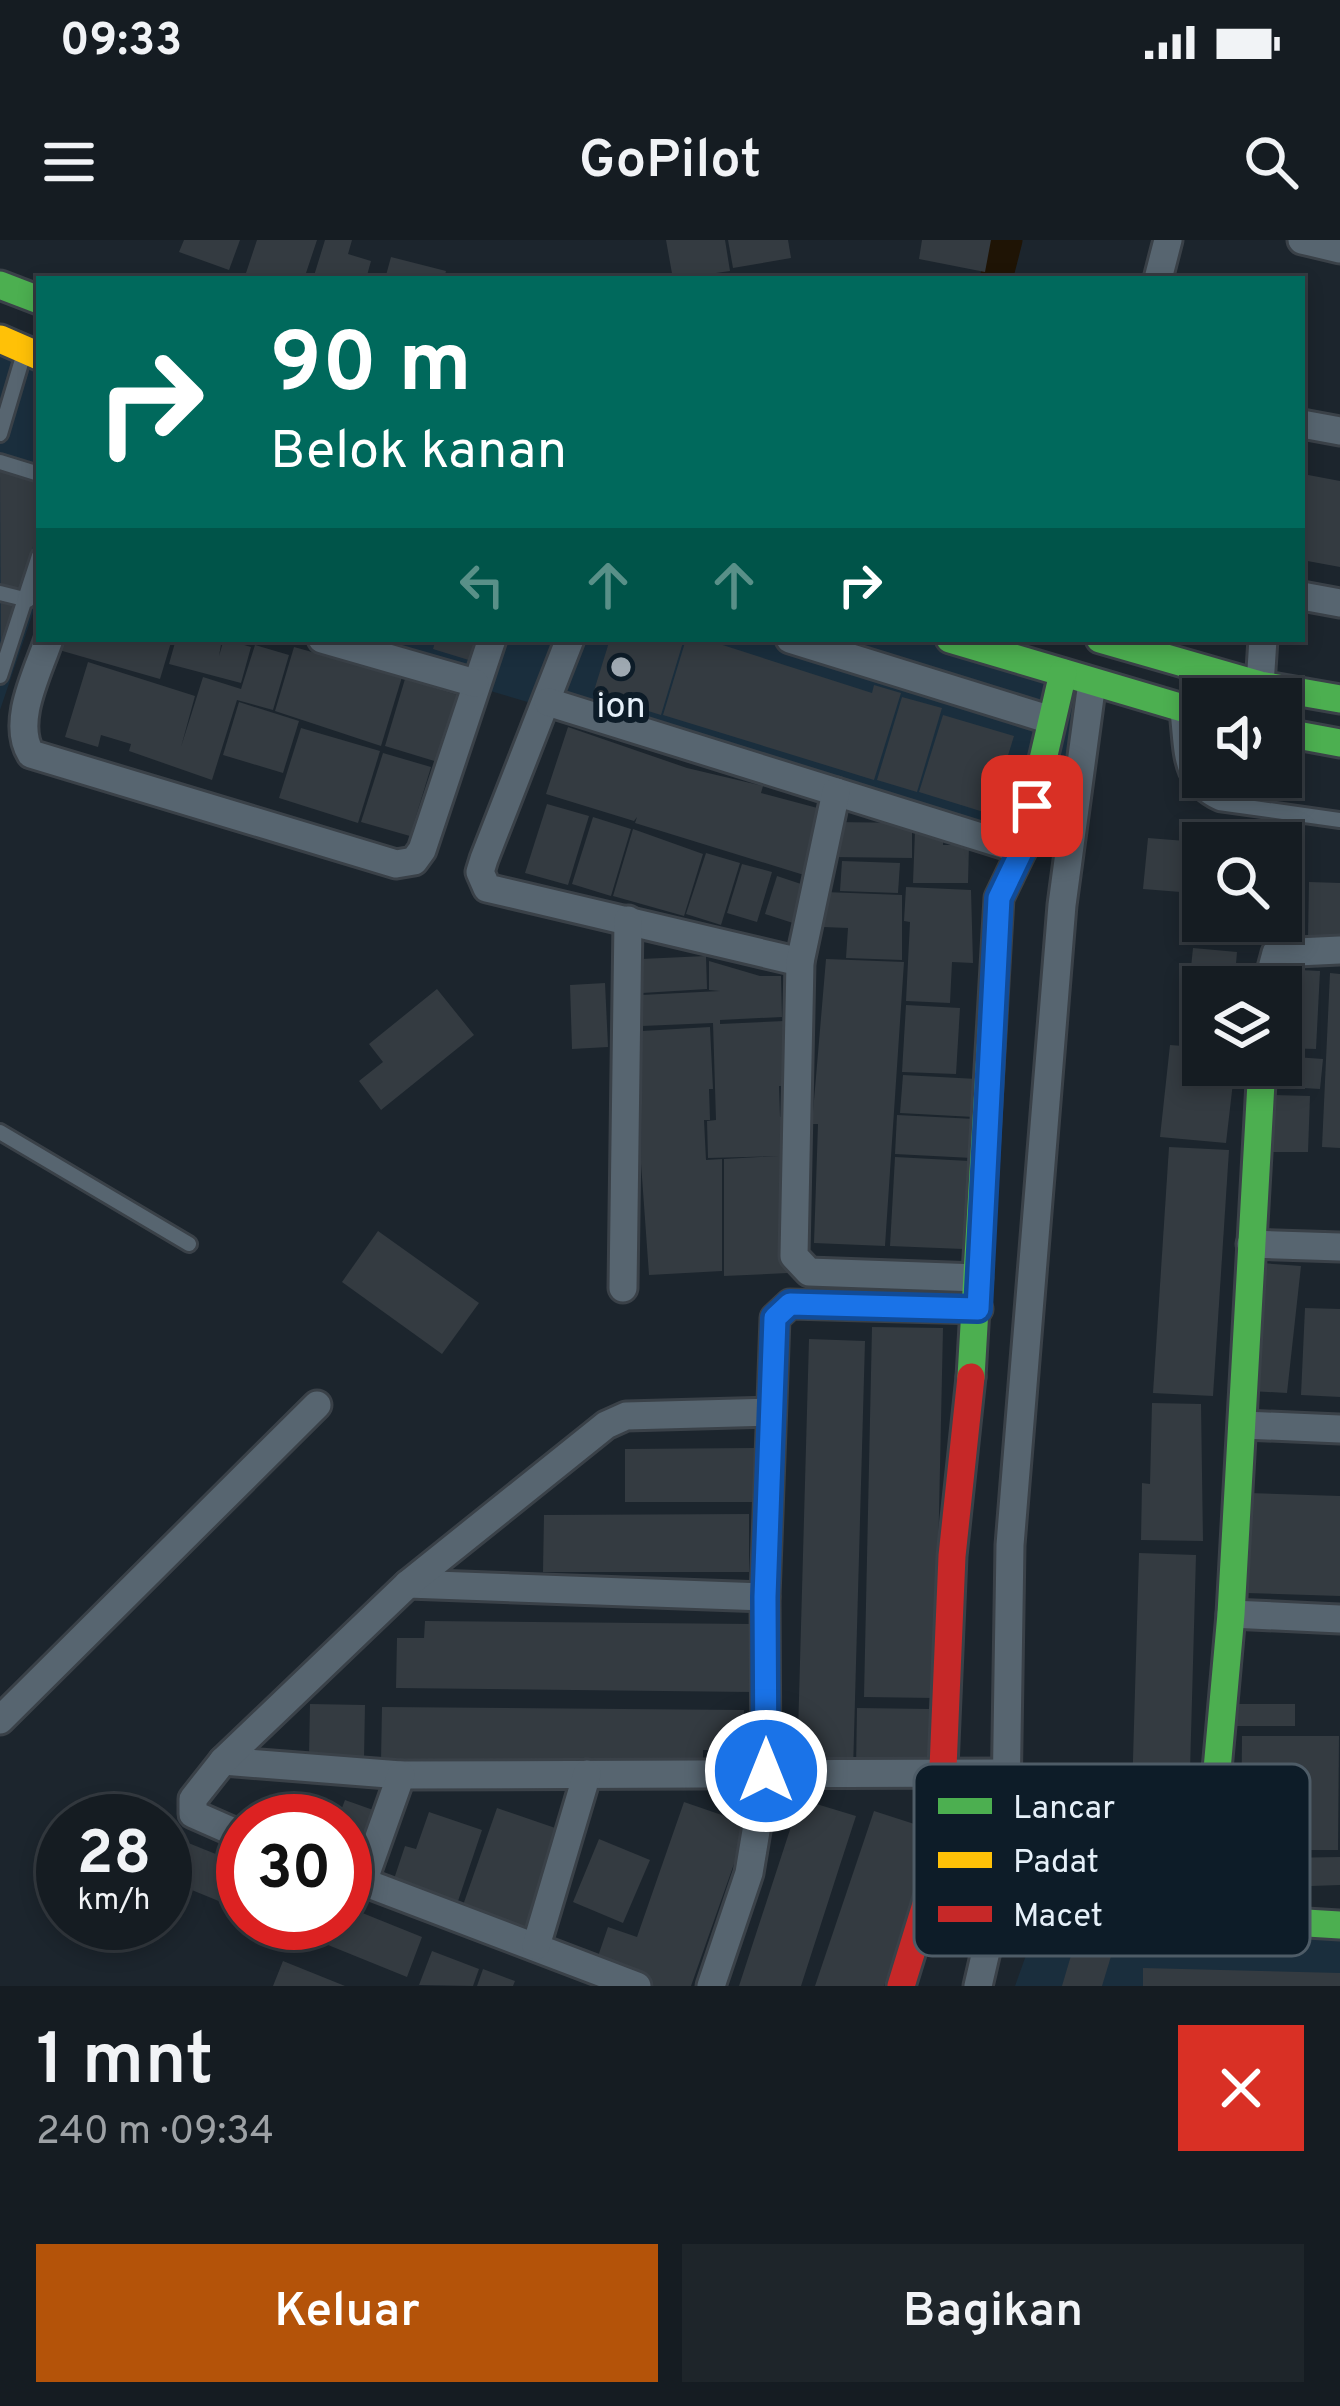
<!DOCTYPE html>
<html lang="id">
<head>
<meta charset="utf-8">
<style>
  :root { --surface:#151c22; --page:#1e252a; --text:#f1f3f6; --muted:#9da1a5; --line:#343a40; --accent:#b45309 }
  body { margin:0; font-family:Overpass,sans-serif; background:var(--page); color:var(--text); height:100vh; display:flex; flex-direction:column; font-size:45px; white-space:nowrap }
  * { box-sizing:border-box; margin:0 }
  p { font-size:39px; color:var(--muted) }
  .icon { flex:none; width:66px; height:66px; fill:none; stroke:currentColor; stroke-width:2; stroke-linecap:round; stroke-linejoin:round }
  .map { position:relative; height:1746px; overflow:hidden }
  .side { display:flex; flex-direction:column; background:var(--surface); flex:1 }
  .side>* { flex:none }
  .hud { position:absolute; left:36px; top:36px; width:1269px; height:366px; border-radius:0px; box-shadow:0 6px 18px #0003,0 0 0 3px var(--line); background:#00695c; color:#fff; overflow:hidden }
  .buttons { position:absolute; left:1182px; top:438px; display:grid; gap:24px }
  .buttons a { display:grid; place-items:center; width:120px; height:120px; border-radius:0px; background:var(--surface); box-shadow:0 6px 18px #0003,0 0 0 3px var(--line); font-size:60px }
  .speed { position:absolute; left:36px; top:1554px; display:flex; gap:24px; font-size:60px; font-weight:700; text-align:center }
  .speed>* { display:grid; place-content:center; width:156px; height:156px; border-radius:50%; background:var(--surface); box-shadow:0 6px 18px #0003,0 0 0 3px var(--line); line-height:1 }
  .speed small { font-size:30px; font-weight:400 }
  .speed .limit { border:18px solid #d22; background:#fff; color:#111 }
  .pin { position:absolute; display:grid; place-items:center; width:102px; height:102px; color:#fff; margin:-51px; border-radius:24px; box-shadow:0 6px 18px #0006 }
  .me { position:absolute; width:132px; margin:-66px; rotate:0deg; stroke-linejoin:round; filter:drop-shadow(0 0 9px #0008) }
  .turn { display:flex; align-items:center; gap:42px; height:252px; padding:0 36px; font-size:54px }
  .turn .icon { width:156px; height:156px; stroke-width:2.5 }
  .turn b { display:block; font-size:84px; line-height:102px }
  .lanes { display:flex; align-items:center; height:114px; padding:0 36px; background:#0003; justify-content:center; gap:60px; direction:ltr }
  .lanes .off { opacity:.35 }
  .round { display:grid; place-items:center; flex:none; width:126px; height:126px; border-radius:0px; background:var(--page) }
  .head { display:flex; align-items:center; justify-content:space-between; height:204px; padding:0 36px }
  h1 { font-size:72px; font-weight:600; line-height:90px }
  .cta { display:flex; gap:24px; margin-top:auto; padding:24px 36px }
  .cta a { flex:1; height:138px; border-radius:0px; background:var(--accent); color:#fff; font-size:48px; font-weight:600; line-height:138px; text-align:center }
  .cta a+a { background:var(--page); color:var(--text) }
  .status { display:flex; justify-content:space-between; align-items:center; height:84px; padding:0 60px; background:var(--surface); direction:ltr }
  .status svg { height:33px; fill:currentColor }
  header { display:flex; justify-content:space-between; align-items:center; height:156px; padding:0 36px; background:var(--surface); font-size:54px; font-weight:600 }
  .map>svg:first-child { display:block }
  .built { fill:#1a2e3d }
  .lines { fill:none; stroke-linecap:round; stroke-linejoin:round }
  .canal { stroke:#1f1405; stroke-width:33 }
  .building { fill:#343b41 }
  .lane-casing { stroke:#3a4148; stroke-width:20 }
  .street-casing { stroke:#3a4148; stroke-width:33 }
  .fast-casing { stroke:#3a4148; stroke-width:33 }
  .slow-casing { stroke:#3a4148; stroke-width:33 }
  .jam-casing { stroke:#3a4148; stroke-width:33 }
  .lane { stroke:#576570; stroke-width:14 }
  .street { stroke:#576570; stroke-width:27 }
  .fast { stroke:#4caf50; stroke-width:27 }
  .slow { stroke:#ffc107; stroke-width:27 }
  .jam { stroke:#c62828; stroke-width:27 }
  .route-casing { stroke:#114b97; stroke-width:30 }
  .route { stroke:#1a73e8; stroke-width:21 }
  .poi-dot { fill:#9fa9b2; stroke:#0d1c28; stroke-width:4.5 }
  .labels { text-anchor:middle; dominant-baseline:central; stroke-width:12; stroke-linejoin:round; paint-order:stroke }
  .poi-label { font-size:36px; fill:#e6f0f9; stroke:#0d1c28 }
  .key { fill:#0d1c28; stroke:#4e5c67; stroke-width:3 }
  .key-label { font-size:33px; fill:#e6f0f9 }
</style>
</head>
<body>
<div class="status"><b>09:33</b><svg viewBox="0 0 49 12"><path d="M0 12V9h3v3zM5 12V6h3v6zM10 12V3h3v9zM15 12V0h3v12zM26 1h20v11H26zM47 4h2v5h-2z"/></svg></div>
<header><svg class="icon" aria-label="menu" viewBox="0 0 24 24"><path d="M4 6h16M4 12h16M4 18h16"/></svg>GoPilot<svg class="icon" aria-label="search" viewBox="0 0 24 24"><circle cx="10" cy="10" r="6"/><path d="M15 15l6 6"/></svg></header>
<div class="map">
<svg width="1340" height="1746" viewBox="0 0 1340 1746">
  <rect width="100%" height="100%" fill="#1c252d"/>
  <!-- built -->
  <g class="built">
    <polygon points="0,87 39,102 39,355 0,470"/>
    <polygon points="313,399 999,399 1103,431 1056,617"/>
    <polygon points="1051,1645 1093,1664 1340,1671 1340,1746 1015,1746"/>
  </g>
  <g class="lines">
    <!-- canal -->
    <polyline class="canal" points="996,39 1006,0"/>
  </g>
  <!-- building -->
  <g class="building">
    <polygon points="184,0 240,0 229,30 179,12"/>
    <polygon points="257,0 317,0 304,39 244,39"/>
    <polygon points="325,0 352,0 348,14 371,21 366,39 313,39"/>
    <polygon points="666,0 725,0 730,31 716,33 716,39 673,39"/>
    <polygon points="728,0 788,0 791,18 733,28"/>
    <polygon points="922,0 991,0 985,32 919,19"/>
    <polygon points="391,17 446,31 444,39 385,39"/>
    <polygon points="0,231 39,242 39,287 1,413"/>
    <polygon points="1303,234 1340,241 1340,327 1302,320"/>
    <polygon points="63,399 172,399 160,439 59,410"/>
    <polygon points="176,399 222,399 219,416 224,399 251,407 241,443 169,424"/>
    <polygon points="436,399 479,399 472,421 433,409"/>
    <polygon points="610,399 684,399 661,475 593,454"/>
    <polygon points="686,399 704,399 872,453 874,445 901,453 874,540 663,475"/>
    <polygon points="255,405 289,415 273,470 237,460 212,540 129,511 131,504 101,495 98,507 65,497 88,422 195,456 181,507 203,437 241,449"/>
    <polygon points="294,407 402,437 381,506 275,471"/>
    <polygon points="405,439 461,456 441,523 385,506"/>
    <polygon points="902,457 942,468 917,552 877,540"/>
    <polygon points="239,462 299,481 283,533 223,515"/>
    <polygon points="943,475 1014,496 990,574 919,552"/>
    <polygon points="568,487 687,528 763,546 761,553 825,570 804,635 635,583 637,577 634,581 546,554"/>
    <polygon points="301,488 380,511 358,583 279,558"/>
    <polygon points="383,513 431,527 410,596 361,582"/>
    <polygon points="1004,535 1036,545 1021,593 989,583"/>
    <polygon points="547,564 589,576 568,645 525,633"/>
    <polygon points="593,577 631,589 611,656 572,644"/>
    <polygon points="833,582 912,583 912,618 832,617"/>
    <polygon points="633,589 703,614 684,676 613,656"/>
    <polygon points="915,591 943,591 943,605 969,605 968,643 913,643"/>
    <polygon points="1148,598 1198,602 1193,653 1143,649"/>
    <polygon points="706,613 740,623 721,685 686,674"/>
    <polygon points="842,621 900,623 898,653 840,651"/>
    <polygon points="742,624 772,632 757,682 727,673"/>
    <polygon points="777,636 804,645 793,683 765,674"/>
    <polygon points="1309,642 1340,643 1340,699 1308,698"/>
    <polygon points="906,647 971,650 973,723 952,722 950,763 906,761 910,682 904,681"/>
    <polygon points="825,652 902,655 902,720 846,718 848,688 823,687"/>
    <polygon points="1200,681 1279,681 1278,704 1199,699"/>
    <polygon points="1193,708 1237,712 1234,747 1203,747 1203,825 1235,825 1226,903 1160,897 1170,805 1183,806"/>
    <polygon points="706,716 707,749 642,753 641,719"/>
    <polygon points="826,719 904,722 885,1006 814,1003 818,884 812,884"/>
    <polygon points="709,721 760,736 781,736 782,777 720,780 720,784 784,781 787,846 779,846 780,877 785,876 788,1033 724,1036 724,919 779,916 708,918 707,881 716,880 713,783 642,786 641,755 720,751 709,750"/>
    <polygon points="1279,729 1320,731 1316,809 1281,808"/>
    <polygon points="1330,733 1340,734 1340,908 1322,907"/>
    <polygon points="605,743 608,807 572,809 570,745"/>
    <polygon points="437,749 474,795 381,870 359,841 383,822 369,804"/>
    <polygon points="906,765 960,768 956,834 902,832"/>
    <polygon points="710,787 713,849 709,849 710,880 704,880 706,920 722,919 722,1031 649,1035 641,923 642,791"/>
    <polygon points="1281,816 1323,819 1320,849 1268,846 1270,825 1281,825"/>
    <polygon points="903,835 977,839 974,877 900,873"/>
    <polygon points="1274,855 1310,856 1308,912 1272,912"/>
    <polygon points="897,875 975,879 972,918 895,914"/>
    <polygon points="1169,907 1229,910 1213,1156 1153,1153"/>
    <polygon points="895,917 969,921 963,1009 890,1006"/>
    <polygon points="378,991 479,1063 442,1114 342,1042"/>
    <polygon points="1261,1023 1301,1026 1287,1153 1250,1151"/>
    <polygon points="1305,1068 1340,1069 1340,1157 1301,1155"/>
    <polygon points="872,1087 943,1088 935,1458 864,1457"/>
    <polygon points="809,1099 865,1101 853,1531 797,1530"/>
    <polygon points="1152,1163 1201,1164 1203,1301 1141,1300 1142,1243 1150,1244"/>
    <polygon points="754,1208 754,1262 625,1262 625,1209"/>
    <polygon points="1249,1253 1340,1256 1340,1356 1246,1353"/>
    <polygon points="749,1274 749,1332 543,1332 544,1275"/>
    <polygon points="1139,1313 1196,1315 1188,1603 1119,1601 1121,1553 1132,1554"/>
    <polygon points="425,1381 752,1384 751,1452 396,1448 397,1398 424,1398"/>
    <polygon points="310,1464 365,1465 364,1518 309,1517"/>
    <polygon points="1237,1464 1295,1464 1295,1486 1236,1486"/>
    <polygon points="382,1467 744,1470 743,1510 703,1510 703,1523 381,1521"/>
    <polygon points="857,1468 930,1469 929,1530 856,1529"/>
    <polygon points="1242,1496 1339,1496 1338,1610 1241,1610"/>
    <polygon points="800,1559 856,1576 840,1625 801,1746 739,1746"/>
    <polygon points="345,1560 376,1571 357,1621 345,1616 345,1581 337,1581"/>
    <polygon points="684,1562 748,1584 691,1746 647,1746 594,1728 608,1687 637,1697"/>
    <polygon points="497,1568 564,1591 530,1691 462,1668"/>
    <polygon points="874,1571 936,1591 884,1746 815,1746"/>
    <polygon points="429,1572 482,1590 456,1667 392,1645 405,1606 416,1609"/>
    <polygon points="176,1598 243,1625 243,1671 165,1639"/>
    <polygon points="599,1599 650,1620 623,1683 573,1662"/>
    <polygon points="1340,1617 1340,1645 1283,1647 1282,1618"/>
    <polygon points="345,1666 422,1697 407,1737 296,1692 299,1683 345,1683"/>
    <polygon points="1075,1702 1112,1713 1102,1746 1062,1746"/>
    <polygon points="432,1711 479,1729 473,1746 419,1745"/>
    <polygon points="283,1721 345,1746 273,1746"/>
    <polygon points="1143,1728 1340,1733 1340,1746 1143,1746"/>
    <polygon points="483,1729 515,1741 513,1746 477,1746"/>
  </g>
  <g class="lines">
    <defs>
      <g id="lane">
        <polyline points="0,194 24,113"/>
        <polyline points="0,222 39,234"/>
        <polyline points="0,353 28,360"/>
        <polyline points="0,436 39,316"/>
        <path d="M 1177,468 C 1183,510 1176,543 1219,563 L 1340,580"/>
        <polyline points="0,892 189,1004"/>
      </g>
      <g id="street">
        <polyline points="1302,0 1340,9"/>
        <polyline points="1158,39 1168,0"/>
        <polyline points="1302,184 1340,191"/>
        <polyline points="1302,356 1340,363"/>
        <path d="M 49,399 C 38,432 11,482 31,514 L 396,624 L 414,621 L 422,610 L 492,399"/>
        <polyline points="322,399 475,443"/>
        <polyline points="570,399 484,619 480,632 487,648 800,722"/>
        <polyline points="790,399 1051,480"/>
        <polyline points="1260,445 1263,399"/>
        <polyline points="548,462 1022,610"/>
        <polyline points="836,552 800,722 794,1016 809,1032 978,1038"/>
        <polyline points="1267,747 1276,713 1340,710"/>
        <polyline points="1251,1004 1340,1007"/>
        <polyline points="623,1048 628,680"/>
        <polyline points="1244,1185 1340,1189"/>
        <polyline points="408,1344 765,1357"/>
        <polyline points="1231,1374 1340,1379"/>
        <polyline points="0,1480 317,1165"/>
        <polyline points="223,1521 401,1535 1009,1533"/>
        <polyline points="243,1596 193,1574 193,1559 223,1521 408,1344 606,1185 626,1176 769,1172"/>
        <polyline points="345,1635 637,1746"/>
        <polyline points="363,1642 401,1535"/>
        <polyline points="536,1706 587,1534"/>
        <polyline points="711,1746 749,1633 766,1531 765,1357 775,1078 790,1064 978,1069"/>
        <polyline points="978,1746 1005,1629 1010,1305 1062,665 1092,442"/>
      </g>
      <g id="fast">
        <polyline points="0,45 39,60"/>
        <polyline points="950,399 1203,474"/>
        <polyline points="1100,399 1260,445 1340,459"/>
        <polyline points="1281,492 1340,503"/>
        <polyline points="1262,825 1231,1374 1206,1652 1212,1670 1226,1678 1340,1685"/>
        <polyline points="971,1137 999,658 1022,610 1063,433"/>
      </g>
      <polyline id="slow" points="0,99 39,116"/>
      <polyline id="jam" points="901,1746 939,1622 952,1316 971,1137"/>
    </defs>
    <!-- lane casing -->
    <use href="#lane" class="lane-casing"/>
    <!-- street casing -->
    <use href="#street" class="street-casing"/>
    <!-- fast casing -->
    <use href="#fast" class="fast-casing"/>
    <!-- slow casing -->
    <use href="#slow" class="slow-casing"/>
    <!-- jam casing -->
    <use href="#jam" class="jam-casing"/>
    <!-- lane -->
    <use href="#lane" class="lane"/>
    <!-- street -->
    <use href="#street" class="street"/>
    <!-- fast -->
    <use href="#fast" class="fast"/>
    <!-- slow -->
    <use href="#slow" class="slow"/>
    <!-- jam -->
    <use href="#jam" class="jam"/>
  </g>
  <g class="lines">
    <defs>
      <polyline id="route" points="766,1531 765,1357 775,1078 790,1064 978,1069 999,658 1022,610 1032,566"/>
    </defs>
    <!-- route casing -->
    <use href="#route" class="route-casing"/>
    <!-- route -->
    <use href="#route" class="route"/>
  </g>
  <!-- markers -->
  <circle class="poi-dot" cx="621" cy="427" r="12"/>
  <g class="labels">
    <!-- poi labels -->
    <g class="poi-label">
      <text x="621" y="468">ion</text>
    </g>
  </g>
  <!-- legend -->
  <rect x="914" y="1524" width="396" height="192" rx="18" class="key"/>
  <rect x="938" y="1558" width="54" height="16" fill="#4caf50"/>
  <rect x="938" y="1612" width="54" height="16" fill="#ffc107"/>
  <rect x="938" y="1666" width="54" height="16" fill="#c62828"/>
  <g class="key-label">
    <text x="1013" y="1578">Lancar</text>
    <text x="1013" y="1632">Padat</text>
    <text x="1013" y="1686">Macet</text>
  </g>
</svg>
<div class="buttons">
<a><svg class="icon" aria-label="sound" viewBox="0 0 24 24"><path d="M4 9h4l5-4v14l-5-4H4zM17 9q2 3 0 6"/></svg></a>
<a><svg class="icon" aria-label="search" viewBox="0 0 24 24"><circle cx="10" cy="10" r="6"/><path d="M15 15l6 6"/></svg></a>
<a><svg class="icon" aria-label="layers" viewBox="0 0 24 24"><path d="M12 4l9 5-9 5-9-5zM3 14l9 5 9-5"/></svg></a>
</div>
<div class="speed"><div>28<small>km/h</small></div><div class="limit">30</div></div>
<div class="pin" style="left:1032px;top:566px;background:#d93025"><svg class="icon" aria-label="arrive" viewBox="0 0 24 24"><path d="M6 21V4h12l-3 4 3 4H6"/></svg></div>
<svg class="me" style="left:766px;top:1531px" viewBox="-20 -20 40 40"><circle r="17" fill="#1a73e8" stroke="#fff" stroke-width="3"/><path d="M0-11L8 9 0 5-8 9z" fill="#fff"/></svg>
<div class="hud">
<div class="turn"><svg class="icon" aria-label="right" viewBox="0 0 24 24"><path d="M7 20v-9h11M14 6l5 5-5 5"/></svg><div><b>90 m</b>Belok kanan</div></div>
<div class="lanes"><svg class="icon off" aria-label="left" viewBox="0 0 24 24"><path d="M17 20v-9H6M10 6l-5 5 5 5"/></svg><svg class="icon off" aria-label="ahead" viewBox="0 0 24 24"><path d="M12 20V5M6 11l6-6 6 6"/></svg><svg class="icon off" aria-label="ahead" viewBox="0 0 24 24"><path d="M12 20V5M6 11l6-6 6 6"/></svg><svg class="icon" aria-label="right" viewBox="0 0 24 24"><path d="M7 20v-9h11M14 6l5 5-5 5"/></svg></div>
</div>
</div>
<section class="side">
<div class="head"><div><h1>1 mnt</h1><p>240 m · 09:34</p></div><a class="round" style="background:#d93025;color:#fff"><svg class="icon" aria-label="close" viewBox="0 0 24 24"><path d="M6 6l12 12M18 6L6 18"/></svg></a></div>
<div class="cta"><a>Keluar</a><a>Bagikan</a></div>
</section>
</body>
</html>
